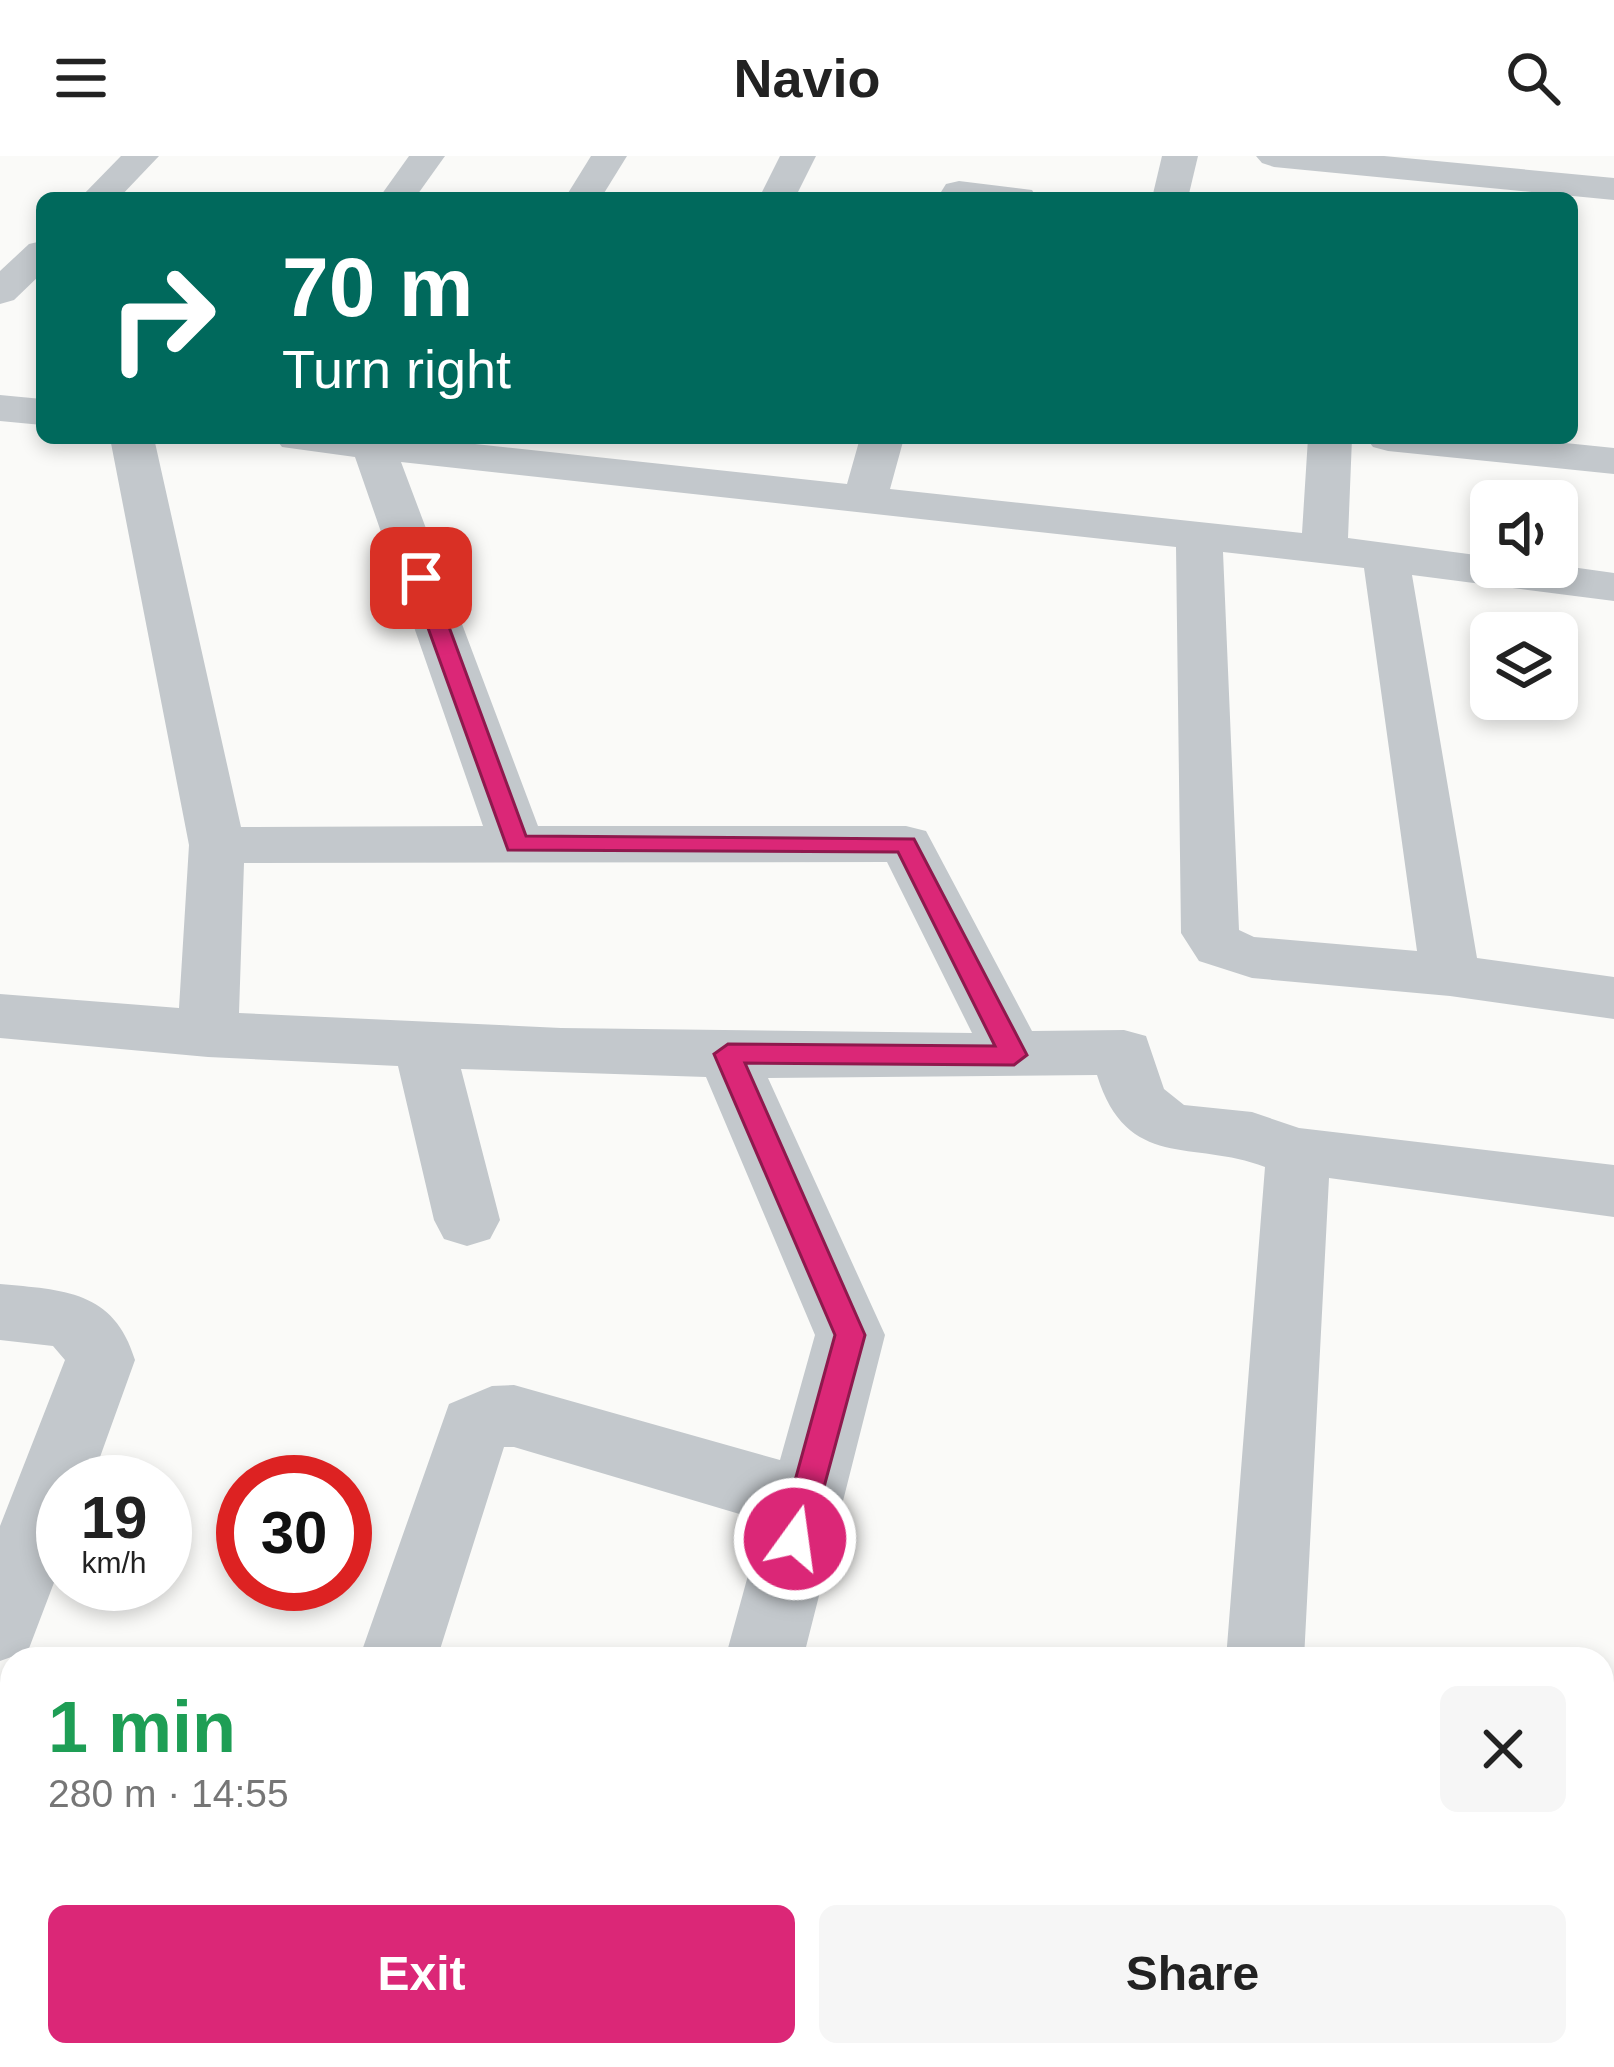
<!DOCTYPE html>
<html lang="en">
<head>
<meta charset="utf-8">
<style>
  :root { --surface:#fff; --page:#f6f6f6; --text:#222; --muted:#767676; --accent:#db2777 }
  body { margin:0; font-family:Helvetica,sans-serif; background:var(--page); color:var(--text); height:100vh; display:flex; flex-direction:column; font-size:45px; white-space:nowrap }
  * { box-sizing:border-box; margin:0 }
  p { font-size:39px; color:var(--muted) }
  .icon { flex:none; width:66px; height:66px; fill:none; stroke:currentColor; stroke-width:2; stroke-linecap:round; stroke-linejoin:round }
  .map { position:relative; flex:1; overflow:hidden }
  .side { position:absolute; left:0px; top:1491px; width:1614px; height:420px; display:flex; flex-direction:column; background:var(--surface); border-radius:36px 36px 0 0; box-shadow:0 6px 18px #0003 }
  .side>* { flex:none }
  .banner { position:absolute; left:36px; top:36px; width:1542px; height:252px; border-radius:18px; box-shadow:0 6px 18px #0003; background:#00695c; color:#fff; overflow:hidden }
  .fabs { position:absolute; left:1470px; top:324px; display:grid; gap:24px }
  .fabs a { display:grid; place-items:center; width:108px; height:108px; border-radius:18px; background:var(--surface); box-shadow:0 6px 18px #0003; font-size:60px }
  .speed { position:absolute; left:36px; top:1299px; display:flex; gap:24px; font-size:60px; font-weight:700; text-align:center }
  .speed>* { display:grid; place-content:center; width:156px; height:156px; border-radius:50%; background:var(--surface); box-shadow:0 6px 18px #0003; line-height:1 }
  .speed small { font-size:30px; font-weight:400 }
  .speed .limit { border:18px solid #d22; background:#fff; color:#111 }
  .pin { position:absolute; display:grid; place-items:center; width:102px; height:102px; color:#fff; margin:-51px; border-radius:24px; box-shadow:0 6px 18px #0006 }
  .me { position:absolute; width:132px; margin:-66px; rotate:14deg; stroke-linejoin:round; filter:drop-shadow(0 0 9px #0008) }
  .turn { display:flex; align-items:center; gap:42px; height:252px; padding:0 48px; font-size:54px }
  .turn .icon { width:156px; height:156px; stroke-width:2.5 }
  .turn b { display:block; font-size:84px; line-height:102px }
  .round { display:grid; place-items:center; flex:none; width:126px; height:126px; border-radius:18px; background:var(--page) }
  .headline { display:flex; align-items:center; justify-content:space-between; height:204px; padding:0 48px }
  h1 { font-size:72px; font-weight:700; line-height:90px; color:#1e9e55 }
  .action { display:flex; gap:24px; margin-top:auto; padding:24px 48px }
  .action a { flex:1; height:138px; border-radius:18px; background:var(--accent); color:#fff; font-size:48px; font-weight:700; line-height:138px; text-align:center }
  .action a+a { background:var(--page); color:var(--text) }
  header { display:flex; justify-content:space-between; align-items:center; height:156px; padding:0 48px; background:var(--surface); font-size:54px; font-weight:700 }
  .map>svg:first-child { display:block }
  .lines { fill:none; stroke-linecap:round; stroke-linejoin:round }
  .street { fill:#c3c8cc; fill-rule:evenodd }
  .route { fill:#db2777; stroke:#8e194d; stroke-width:3 }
</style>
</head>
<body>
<header><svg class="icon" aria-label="menu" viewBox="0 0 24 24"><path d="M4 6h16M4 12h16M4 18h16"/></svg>Navio<svg class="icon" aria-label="search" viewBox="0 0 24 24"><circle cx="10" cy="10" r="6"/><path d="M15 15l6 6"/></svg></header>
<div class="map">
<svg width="1614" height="1911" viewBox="0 0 1614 1911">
  <rect width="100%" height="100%" fill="#fafaf8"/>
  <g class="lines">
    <!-- street -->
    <g class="street">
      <polygon points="121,0 159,0 119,42 80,42"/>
      <polygon points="409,0 445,0 415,42 379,42"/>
      <polygon points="591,0 627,0 601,42 565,42"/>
      <polygon points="780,0 816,0 795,42 759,42"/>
      <polygon points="1162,0 1198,0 1188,42 1152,42"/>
      <polygon points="1256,0 1384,0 1614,22 1614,44 1274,11 1262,7"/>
      <polygon points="959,25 1032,34 1037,42 945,42 941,36 946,28"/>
      <polygon points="42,85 42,117 14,144 0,148 0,115 29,88"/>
      <polygon points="0,239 42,243 42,269 0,265"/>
      <path d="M 110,282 L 154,282 L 241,671 L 483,670 L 355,301 L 282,291 L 275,282 L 419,282 L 847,328 L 860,282 L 904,282 L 890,333 L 1302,377 L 1308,282 L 1352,282 L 1348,382 L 1491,401 L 1491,411 L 1557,409 L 1614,417 L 1614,445 L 1412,419 L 1477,802 L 1614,821 L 1614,863 L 1450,840 L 1252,822 L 1199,805 L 1181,777 L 1176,391 L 401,306 L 538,670 L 906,670 L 926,675 L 1032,875 L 1124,874 L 1146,880 L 1164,933 L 1184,949 L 1252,956 L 1299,972 L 1614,1009 L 1614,1061 L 1329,1022 L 1304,1503 L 1226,1503 L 1265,1011 C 1193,983 1127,1016 1097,919 L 768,922 L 885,1179 L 803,1503 L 725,1503 L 763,1365 L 514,1291 L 504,1291 L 437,1503 L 359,1503 L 449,1248 L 492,1230 L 514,1229 L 780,1304 L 815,1179 L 706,921 L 461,913 L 500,1064 L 490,1083 L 467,1090 L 444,1083 L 434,1064 L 398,910 L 208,901 L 0,882 L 0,838 L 179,852 L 189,689 ZM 1223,396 L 1364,412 L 1417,795 L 1254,781 L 1239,774 ZM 887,706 L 972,877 L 561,872 L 239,857 L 244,707 Z"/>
      <polygon points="1366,282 1517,282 1614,292 1614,318 1388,295 1373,291"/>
      <path d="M 0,1128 C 63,1134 114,1134 135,1204 L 91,1326 L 63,1326 L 63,1403 L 28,1495 L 0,1505 L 0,1370 L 65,1204 L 53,1190 L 0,1184 Z"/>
      <polygon points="619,1899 709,1899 706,1911 616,1911"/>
      <rect x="1194" y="1899" width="90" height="12"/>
    </g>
  </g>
  <!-- route -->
  <polygon class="route" points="421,416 431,422 526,680 914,683 1027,899 1014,909 745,907 865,1179 807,1394 795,1398 783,1394 779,1383 835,1179 714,898 728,888 995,890 898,696 508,694 410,422"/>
</svg>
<div class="fabs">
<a><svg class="icon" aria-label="sound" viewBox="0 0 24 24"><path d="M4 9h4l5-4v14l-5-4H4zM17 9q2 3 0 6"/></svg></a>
<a><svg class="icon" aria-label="layers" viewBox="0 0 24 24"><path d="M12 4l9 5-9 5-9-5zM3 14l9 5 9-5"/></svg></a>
</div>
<div class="speed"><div>19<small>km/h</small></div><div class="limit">30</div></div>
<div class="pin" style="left:421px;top:422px;background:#d93025"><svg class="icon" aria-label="arrive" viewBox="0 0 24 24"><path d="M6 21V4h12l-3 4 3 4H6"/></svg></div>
<svg class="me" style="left:795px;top:1383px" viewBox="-20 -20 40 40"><circle r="17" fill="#db2777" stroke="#fff" stroke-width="3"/><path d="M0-11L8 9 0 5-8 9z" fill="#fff"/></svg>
<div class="banner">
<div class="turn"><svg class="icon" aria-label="right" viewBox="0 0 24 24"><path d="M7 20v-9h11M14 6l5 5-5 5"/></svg><div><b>70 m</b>Turn right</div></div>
</div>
<section class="side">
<div class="headline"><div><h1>1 min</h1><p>280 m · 14:55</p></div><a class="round"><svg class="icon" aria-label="close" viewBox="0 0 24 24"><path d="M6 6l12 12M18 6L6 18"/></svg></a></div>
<div class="action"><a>Exit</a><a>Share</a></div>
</section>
</div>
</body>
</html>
